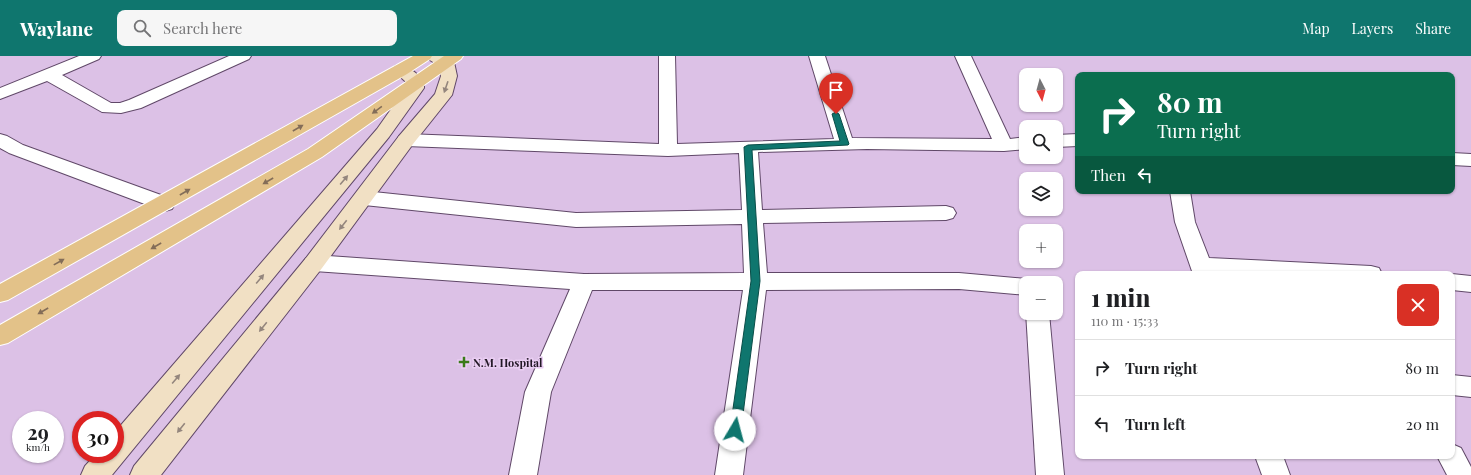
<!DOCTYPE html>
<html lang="en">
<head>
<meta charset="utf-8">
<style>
  :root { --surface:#fff; --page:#f6f6f6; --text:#202124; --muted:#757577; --line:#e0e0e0; --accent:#0f766e }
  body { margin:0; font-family:"Playfair Display",serif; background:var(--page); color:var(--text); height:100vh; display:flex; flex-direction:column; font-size:15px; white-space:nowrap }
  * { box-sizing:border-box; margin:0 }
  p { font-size:13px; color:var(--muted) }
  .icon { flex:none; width:22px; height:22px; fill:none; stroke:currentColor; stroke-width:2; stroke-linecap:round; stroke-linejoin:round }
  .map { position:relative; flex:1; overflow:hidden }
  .panel { position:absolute; left:1075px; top:215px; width:380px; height:188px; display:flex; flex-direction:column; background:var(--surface); border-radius:8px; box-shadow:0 1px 3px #0004 }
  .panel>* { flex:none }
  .banner { position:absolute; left:1075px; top:16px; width:380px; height:122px; border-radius:8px; box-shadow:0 1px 3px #0004; background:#0b6e4f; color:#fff; overflow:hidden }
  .needle { width:26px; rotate:174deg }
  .controls { position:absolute; left:1019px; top:12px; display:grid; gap:8px }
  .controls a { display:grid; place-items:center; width:44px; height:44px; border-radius:8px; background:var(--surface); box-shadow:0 1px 3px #0004; font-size:20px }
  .speed { position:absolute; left:12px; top:355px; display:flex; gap:8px; font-size:20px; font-weight:700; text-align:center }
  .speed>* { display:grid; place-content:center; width:52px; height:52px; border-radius:50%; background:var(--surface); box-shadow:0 1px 3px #0004; line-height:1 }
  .speed small { font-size:10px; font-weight:400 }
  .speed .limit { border:6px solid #d22; background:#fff; color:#111 }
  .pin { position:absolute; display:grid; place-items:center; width:34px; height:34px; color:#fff; margin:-41px -17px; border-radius:50% 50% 50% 0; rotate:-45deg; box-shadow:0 0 4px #0007 }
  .pin .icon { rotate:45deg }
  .me { position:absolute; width:44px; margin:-22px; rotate:8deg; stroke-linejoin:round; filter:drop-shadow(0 0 3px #0008) }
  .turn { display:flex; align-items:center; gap:14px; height:84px; padding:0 16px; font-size:18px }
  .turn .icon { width:52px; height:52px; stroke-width:2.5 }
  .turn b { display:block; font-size:28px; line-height:34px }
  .then { display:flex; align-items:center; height:38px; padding:0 16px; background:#0003; gap:8px; font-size:15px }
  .round { display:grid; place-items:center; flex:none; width:42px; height:42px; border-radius:8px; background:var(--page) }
  .overview { display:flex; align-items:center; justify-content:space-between; height:68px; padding:0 16px }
  h1 { font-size:24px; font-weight:800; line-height:30px }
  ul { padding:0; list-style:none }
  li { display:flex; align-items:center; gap:12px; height:56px; padding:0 16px; border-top:1px solid var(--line) }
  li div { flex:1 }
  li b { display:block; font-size:15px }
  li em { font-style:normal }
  header { display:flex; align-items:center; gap:24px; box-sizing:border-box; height:56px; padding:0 20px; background:var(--accent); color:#fff }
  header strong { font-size:19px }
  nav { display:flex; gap:22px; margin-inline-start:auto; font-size:14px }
  .search { width:280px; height:36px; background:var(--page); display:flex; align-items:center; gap:10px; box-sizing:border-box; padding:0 14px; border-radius:8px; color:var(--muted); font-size:15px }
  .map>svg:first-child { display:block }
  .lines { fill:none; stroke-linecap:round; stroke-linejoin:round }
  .street-casing { stroke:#604868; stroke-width:2 }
  .secondary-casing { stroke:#604868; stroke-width:2 }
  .primary-casing { stroke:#fff; stroke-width:2 }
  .street { fill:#fff; fill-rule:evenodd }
  .secondary { fill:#f1e0c4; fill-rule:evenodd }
  .primary { fill:#e3c289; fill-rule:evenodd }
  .oneway { fill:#94867d }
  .oneway2 { fill:#836d58 }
  .route { fill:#0f766e; stroke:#0a4d48 }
  .poi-dot { fill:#3a7a19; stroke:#eacef3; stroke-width:1.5 }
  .labels { text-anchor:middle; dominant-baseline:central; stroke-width:3; stroke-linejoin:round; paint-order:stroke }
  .poi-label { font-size:11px; font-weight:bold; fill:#231826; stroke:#eacef3; text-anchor:start }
</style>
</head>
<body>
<header>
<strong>Waylane</strong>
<div class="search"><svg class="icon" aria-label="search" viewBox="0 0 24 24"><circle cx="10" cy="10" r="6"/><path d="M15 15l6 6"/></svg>Search here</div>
<nav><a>Map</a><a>Layers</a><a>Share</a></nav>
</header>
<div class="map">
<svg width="1471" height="419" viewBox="0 0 1471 419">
  <rect width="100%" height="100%" fill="#dcc1e6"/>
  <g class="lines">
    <defs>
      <g id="street">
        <polygon points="79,0 101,0 99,3 62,19 111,47 120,47 129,44 229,0 251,0 249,3 141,52 121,57 102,56 47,25 0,43 0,32"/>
        <polygon points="659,0 675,0 677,88 834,83 809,0 825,0 852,82 992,83 955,0 971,0 1010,83 1026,81 1026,93 1004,95 867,93 758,96 762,154 946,150 953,152 956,157 953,162 946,164 763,167 767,217 959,217 1026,223 1035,227 1026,227 1026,239 959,233 766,234 743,419 715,419 743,234 592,234 551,336 537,419 509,419 525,336 570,233 314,215 306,212 303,207 306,202 314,199 584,218 744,217 742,168 576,171 364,149 357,147 354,142 357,137 364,135 576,157 742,154 739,97 668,100 406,90 399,88 397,84 399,80 406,78 659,88"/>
        <polygon points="0,78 7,80 23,89 172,143 175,148 172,153 165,155 158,153 9,97 0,92"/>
        <polygon points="1078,78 1078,90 1056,91 1056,79"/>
        <polygon points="1452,97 1471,98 1471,110 1452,109"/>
        <polygon points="1170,135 1190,135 1195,166 1209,202 1371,210 1379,212 1382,218 1193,218 1175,166"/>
        <polygon points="1452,218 1471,220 1471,236 1452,234"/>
        <polygon points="1026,256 1049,257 1064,419 1036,419"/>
        <polygon points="1452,319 1471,321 1471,341 1452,339"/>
        <polygon points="1452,388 1461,392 1471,411 1471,419 1447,419 1437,400 1452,400"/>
        <polygon points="1255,400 1283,400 1290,419 1262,419"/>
      </g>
      <g id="secondary">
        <polygon points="426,0 447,0 452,3 454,6 457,20 452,39 413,88 322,212 161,419 130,419 134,410 306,202 399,80 435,38 441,20 438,9 428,3"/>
        <path d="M 401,9 C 410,11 419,19 424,26 L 424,32 L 389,81 L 112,419 L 81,419 L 85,410 L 96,398 L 115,398 L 115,376 L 377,73 L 406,32 L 407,27 L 393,14 L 395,10 Z"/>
      </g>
      <g id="primary">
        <polygon points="413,0 432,0 430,3 407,18 8,244 0,246 0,228"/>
        <polygon points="444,0 463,0 461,3 322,101 8,287 0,289 0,269 308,93"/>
      </g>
    </defs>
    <!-- street casing -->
    <use href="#street" class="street-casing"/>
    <!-- secondary casing -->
    <use href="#secondary" class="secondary-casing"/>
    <!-- primary casing -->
    <use href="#primary" class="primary-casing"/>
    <!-- street -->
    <use href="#street" class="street"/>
    <!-- secondary -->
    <use href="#secondary" class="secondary"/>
    <!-- primary -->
    <use href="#primary" class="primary"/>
  </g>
  <!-- one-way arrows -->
  <defs><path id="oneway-solid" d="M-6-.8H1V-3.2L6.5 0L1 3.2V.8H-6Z"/></defs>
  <g class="oneway">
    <use href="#oneway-solid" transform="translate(446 31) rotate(109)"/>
    <use href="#oneway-solid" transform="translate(344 124) rotate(-50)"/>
    <use href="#oneway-solid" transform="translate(343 169) rotate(128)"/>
    <use href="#oneway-solid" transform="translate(260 223) rotate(-50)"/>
    <use href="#oneway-solid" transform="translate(263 271) rotate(129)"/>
    <use href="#oneway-solid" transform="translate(176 323) rotate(-50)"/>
    <use href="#oneway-solid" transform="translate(181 372) rotate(129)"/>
  </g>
  <g class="oneway2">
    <use href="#oneway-solid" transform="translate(377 54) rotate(144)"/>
    <use href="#oneway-solid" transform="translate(298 72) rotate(-30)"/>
    <use href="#oneway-solid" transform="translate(268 125) rotate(150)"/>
    <use href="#oneway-solid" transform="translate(185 136) rotate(-30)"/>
    <use href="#oneway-solid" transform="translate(156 190) rotate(150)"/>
    <use href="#oneway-solid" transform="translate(59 206) rotate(-29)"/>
    <use href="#oneway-solid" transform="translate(43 255) rotate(150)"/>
  </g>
  <!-- route -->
  <polygon class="route" points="836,56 839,58 849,88 848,89 752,94 760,225 741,374 739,378 735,379 731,378 730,374 751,225 744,91 748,89 840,85 832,58"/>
  <!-- markers -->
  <path class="poi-dot" d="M462 300h4v4h4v4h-4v4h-4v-4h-4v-4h4z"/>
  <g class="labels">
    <!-- poi labels -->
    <g class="poi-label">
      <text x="473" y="306">N.M. Hospital</text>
    </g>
  </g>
</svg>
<div class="controls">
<a><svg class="needle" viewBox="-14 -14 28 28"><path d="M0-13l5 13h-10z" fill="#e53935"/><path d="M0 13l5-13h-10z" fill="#757577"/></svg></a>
<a><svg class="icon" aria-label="search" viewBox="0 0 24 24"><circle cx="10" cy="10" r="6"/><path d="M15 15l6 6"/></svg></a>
<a><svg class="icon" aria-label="layers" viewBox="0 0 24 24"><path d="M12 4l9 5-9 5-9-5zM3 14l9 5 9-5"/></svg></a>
<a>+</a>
<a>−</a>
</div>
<div class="speed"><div>29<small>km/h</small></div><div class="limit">30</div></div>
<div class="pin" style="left:836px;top:58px;background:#d93025"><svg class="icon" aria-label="arrive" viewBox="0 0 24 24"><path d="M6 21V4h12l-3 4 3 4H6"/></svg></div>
<svg class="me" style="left:735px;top:374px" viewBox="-20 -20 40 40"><circle r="19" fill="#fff"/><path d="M0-13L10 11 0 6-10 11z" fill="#0f766e"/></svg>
<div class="banner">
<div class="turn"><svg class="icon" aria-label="right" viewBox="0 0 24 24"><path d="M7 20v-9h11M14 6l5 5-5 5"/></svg><div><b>80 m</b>Turn right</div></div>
<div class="then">Then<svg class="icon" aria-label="left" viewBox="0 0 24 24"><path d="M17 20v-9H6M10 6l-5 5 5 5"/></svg></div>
</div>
<section class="panel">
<div class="overview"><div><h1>1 min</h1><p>110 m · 15:33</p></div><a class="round" style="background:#d93025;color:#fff"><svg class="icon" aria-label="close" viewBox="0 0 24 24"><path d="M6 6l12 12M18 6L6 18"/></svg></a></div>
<ul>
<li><svg class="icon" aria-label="right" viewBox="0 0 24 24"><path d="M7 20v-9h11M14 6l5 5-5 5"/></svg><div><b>Turn right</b></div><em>80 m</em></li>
<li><svg class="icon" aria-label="left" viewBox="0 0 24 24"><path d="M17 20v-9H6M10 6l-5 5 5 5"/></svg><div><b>Turn left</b></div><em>20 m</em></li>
</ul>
</section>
</div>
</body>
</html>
